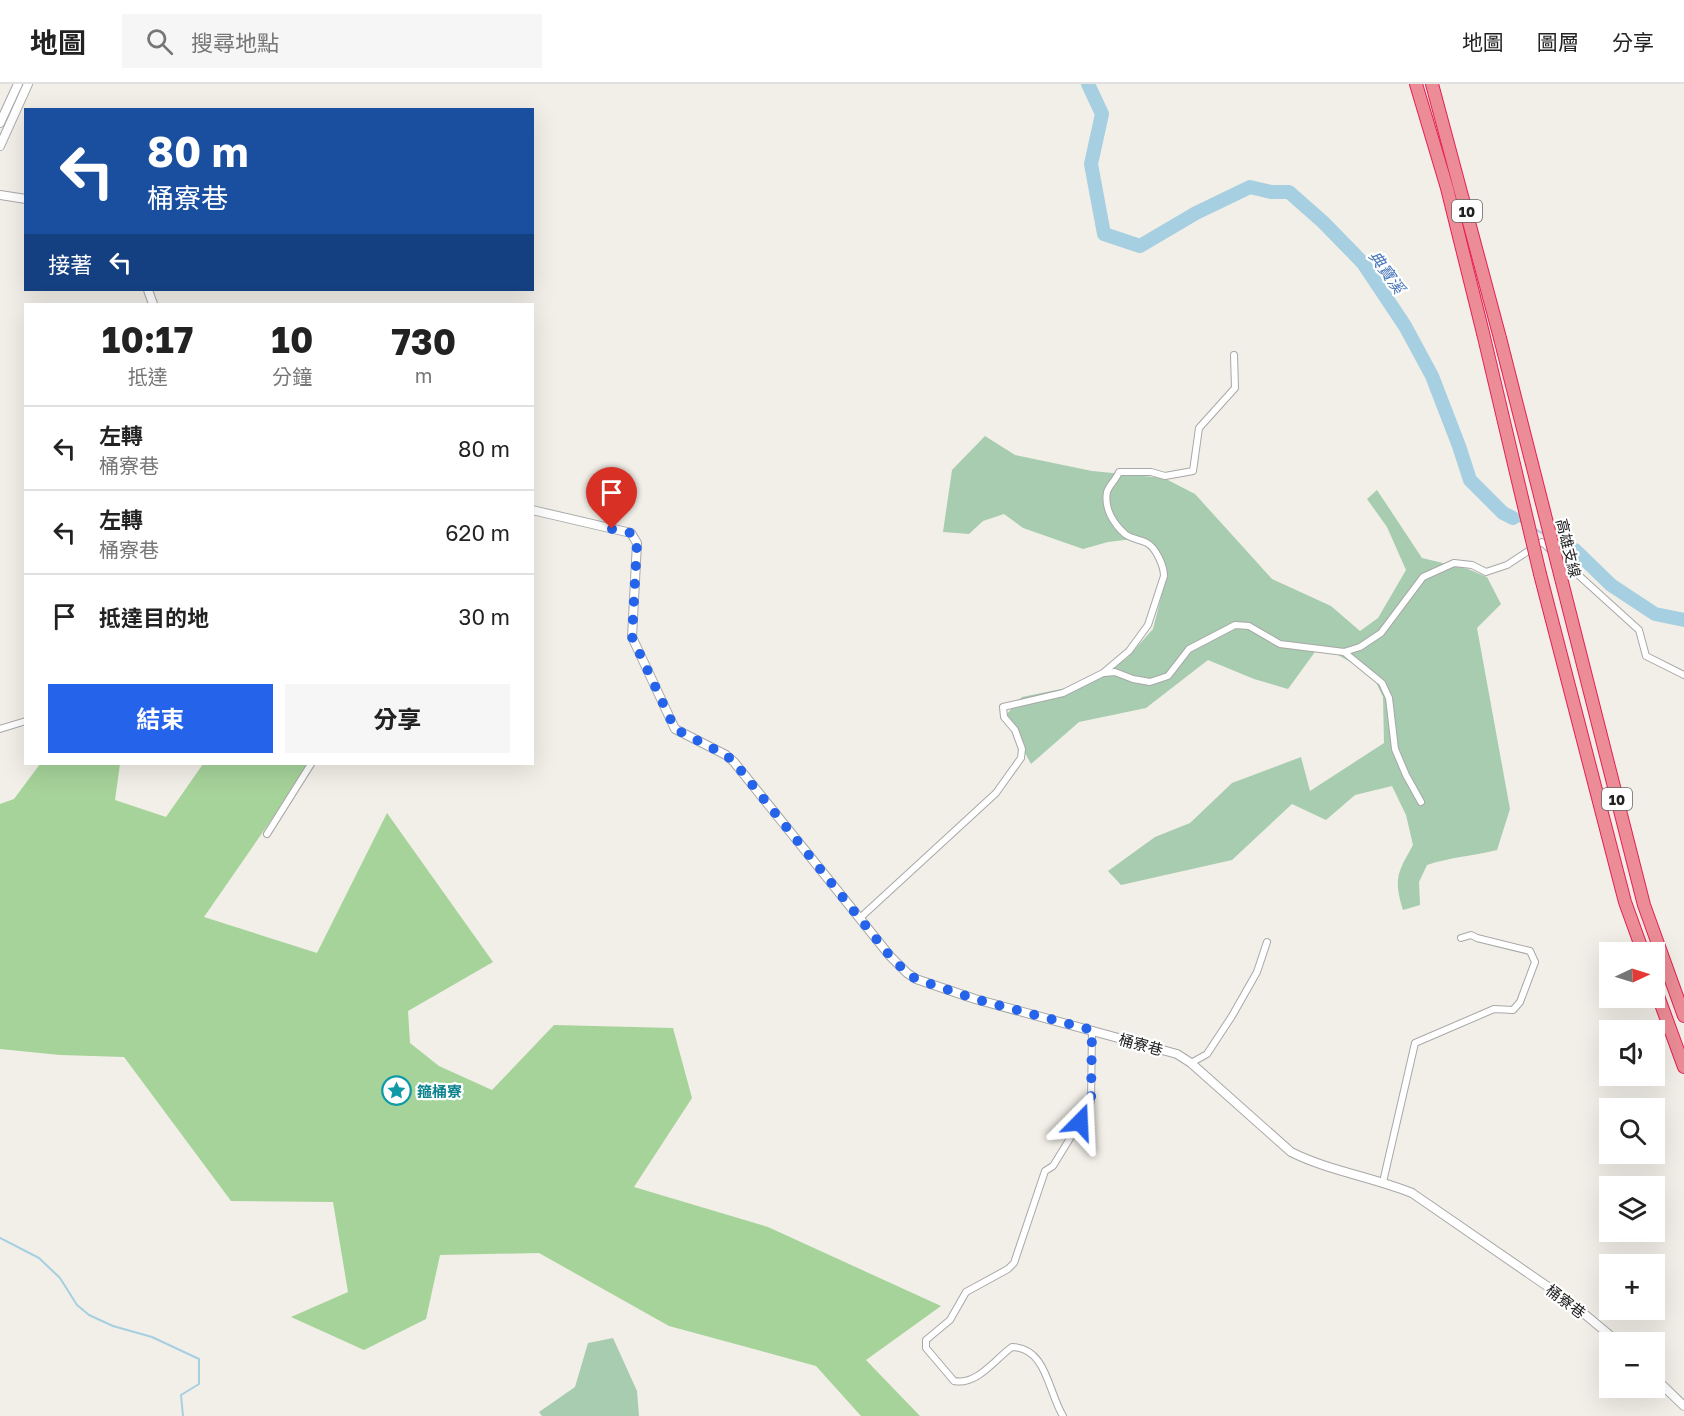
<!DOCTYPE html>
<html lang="zh-TW">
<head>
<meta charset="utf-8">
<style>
  :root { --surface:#fff; --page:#f6f6f6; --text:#222; --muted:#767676; --line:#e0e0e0; --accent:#2563eb }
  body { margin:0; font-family:"Golos Text","Noto Sans TC",sans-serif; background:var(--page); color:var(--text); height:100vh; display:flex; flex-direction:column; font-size:22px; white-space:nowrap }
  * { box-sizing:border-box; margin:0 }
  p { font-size:20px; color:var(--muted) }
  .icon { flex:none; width:33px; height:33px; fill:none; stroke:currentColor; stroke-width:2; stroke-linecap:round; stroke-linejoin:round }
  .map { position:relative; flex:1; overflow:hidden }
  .sheet { position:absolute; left:24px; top:219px; width:510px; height:462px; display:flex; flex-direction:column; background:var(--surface); border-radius:0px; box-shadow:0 6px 24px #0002 }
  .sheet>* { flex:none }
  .guide { position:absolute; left:24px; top:24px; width:510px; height:183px; border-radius:0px; box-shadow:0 6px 24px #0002; background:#1a4fa0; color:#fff; overflow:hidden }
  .needle { width:39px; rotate:86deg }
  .tools { position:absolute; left:1599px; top:858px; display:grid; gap:12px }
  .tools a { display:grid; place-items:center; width:66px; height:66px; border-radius:0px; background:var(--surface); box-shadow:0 6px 24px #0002; font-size:30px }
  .pin { position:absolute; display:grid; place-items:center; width:51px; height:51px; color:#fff; margin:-62px -26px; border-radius:50% 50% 50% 0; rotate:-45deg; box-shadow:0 0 6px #0007 }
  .pin .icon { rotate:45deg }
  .me { position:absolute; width:66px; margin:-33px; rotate:21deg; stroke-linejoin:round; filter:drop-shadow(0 0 4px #0008) }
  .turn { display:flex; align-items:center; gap:21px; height:126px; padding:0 24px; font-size:27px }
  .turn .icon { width:78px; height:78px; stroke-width:2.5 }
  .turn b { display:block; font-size:42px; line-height:51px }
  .then { display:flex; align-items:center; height:57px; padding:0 24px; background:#0003; gap:12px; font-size:22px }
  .eta { display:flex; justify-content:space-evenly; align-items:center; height:102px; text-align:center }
  .eta b { font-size:36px; font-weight:700; line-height:42px }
  .action { display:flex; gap:12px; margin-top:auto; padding:12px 24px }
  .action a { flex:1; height:69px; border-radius:0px; background:var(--accent); color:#fff; font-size:24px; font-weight:700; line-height:69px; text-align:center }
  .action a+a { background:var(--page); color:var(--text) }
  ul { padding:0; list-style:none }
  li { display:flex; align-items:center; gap:18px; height:84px; padding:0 24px; border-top:2px solid var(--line) }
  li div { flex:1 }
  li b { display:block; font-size:22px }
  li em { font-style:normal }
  header { display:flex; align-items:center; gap:36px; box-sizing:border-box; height:84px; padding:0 30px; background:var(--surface); border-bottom:2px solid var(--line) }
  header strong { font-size:28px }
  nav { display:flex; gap:33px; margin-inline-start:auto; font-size:21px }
  .search { width:420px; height:54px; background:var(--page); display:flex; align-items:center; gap:15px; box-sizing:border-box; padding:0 21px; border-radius:0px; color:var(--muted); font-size:22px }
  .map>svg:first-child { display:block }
  .forest { fill:#a6d39a }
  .cemetery { fill:#a7ccb0 }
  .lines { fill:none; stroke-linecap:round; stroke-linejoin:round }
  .stream { stroke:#a6cfe1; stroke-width:2 }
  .river { stroke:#a6cfe1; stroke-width:14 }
  .minor-casing { stroke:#a8a8a8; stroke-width:8 }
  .tertiary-casing { stroke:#a8a8a8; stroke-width:10 }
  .motorway-casing { stroke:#e42053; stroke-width:14 }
  .minor { stroke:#fff; stroke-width:6 }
  .tertiary { stroke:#fff; stroke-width:8 }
  .motorway { stroke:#ec8c96; stroke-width:12 }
  .motorway-bridge-casing { stroke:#e42053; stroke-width:14; stroke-linecap:butt }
  .motorway-bridge { stroke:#ec8c96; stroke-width:12 }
  .route { stroke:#2563eb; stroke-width:10; stroke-dasharray:0 18 }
  .labels { text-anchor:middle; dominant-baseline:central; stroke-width:4.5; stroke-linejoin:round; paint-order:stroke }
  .shield { fill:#fff; stroke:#646464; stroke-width:1.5 }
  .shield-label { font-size:14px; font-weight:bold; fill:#212121 }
  .street-label { font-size:15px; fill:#212121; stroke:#fff }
  .culture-label { font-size:15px; font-weight:bold; fill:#0d838f; stroke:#fff; text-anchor:start }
  .water-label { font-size:16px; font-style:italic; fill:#4776b7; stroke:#fff }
</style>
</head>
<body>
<header>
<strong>地圖</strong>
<div class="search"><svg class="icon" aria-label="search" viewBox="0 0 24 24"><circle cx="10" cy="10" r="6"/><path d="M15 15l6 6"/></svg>搜尋地點</div>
<nav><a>地圖</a><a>圖層</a><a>分享</a></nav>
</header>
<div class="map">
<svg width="1684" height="1332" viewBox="0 0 1684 1332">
  <rect width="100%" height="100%" fill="#f2efe8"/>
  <!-- forest -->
  <polygon class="forest" points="40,680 120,680 115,716 166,733 203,680 310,680 204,833 317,869 387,729 493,878 408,927 410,959 439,982 492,1006 554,941 673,944 692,1014 634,1103 768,1143 941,1222 866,1276 920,1332 861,1332 816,1282 669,1242 539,1169 440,1171 426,1235 364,1266 291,1233 348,1208 333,1118 231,1117 124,973 60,971 0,965 0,720 14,715"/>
  <!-- cemetery -->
  <g class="cemetery">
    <path d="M 985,352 L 1015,371 L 1092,387 L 1164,394 L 1195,410 L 1272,495 L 1331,522 L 1360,547 L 1378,534 L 1406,486 L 1387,443 L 1367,415 L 1377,406 L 1422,474 L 1468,485 L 1487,493 L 1501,520 L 1477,544 L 1510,725 L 1497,766 C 1474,772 1450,773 1427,781 L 1419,798 L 1420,821 L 1403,826 C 1393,794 1398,788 1413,761 L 1406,731 L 1392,702 L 1355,711 L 1326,736 L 1292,720 L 1232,776 L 1121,801 L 1108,787 L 1155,753 L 1190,739 L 1232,699 L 1301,673 L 1310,707 L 1384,659 L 1383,613 L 1372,590 L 1320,561 L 1288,605 L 1254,595 L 1208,576 L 1146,624 L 1079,638 L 1031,680 L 1005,632 L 1022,613 L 1066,604 L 1126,575 L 1153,545 L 1163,505 L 1162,477 L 1141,454 L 1108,458 L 1083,465 L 1023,444 L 1004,430 L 983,437 L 969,450 L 943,448 L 952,386 Z"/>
    <polygon points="613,1254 637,1307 639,1332 542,1332 539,1328 575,1303 588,1259"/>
  </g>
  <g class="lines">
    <!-- stream -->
    <g class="stream">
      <polyline points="1513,434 1523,439"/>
      <polyline points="1533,444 1544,450"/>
      <polyline points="1557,457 1568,462"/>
      <polyline points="0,1154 39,1174 60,1194 77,1221 89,1231 113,1242 152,1253 199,1275 199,1300 181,1311 183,1332"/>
    </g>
    <!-- river -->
    <g class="river">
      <polyline points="1088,0 1102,30 1091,80 1104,150 1140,162 1196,129 1250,103 1271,108 1289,108 1323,138 1363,179 1405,242 1432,292 1459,362 1470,396 1503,429 1513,434"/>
      <polyline points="1568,462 1575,466 1611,501 1655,530 1684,536"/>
    </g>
    <defs>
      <g id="minor">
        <polyline points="1344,568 1382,599 1389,614 1395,665 1406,691 1421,718"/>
        <polyline points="1104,589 1115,588 1133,595 1150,598 1168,592 1189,565 1235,541 1249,542 1280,560 1344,568 1360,563 1381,549 1423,493 1454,479 1472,481 1486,488 1507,481 1542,458 1639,546 1646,572 1684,591"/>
        <polyline points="0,645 26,637"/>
        <polyline points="267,750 311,680"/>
        <path d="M 860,834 L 996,709 L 1021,674 L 1022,665 L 1015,646 L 1004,633 L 1003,623 L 1063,609 L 1103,589 L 1129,567 L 1148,541 L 1164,492 C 1164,482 1156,464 1147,459 C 1140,455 1131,455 1125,450 C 1113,439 1104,424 1107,408 C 1109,401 1116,396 1119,388 L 1151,388 L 1165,392 L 1193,387 L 1199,344 L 1235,304 L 1234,271"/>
        <polyline points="1191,979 1207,970 1232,932 1257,888 1267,858"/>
        <polyline points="1383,1098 1415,959 1494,925 1513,926 1520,918 1535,878 1530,867 1477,854 1471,851 1461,854"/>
        <path d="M 1063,1332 C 1048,1308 1047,1264 1012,1263 C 996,1274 977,1302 954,1297 L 926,1264 L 926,1256 L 950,1236 L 966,1208 L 1008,1185 L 1014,1179 L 1045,1087 L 1053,1082 L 1080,1038 L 1091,1017 L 1092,946"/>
      </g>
      <g id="tertiary">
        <polyline points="0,39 18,0"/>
        <polyline points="0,62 28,0"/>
        <polyline points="0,111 26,115"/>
        <polyline points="148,206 153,220"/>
        <path d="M 532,426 L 631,449 L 637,459 L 632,553 L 675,645 L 726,671 L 734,678 L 890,872 L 907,889 L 916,895 L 975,915 L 1177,970 L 1191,979 L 1291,1068 C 1329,1087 1373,1093 1412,1109 L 1570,1218 L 1618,1258"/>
        <polyline points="1654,1293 1684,1322"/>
      </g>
      <g id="motorway">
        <polyline points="1416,0 1447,104 1483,249"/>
        <polyline points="1432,0 1500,254"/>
        <polyline points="1540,490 1625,818 1643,868"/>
        <polyline points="1561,494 1644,821 1684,932"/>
        <polyline points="1654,901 1684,983"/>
      </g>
    </defs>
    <!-- minor casing -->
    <use href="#minor" class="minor-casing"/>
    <!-- tertiary casing -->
    <use href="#tertiary" class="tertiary-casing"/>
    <!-- motorway casing -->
    <use href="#motorway" class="motorway-casing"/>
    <!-- minor -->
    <use href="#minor" class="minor"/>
    <!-- tertiary -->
    <use href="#tertiary" class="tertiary"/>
    <!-- motorway -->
    <use href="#motorway" class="motorway"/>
    <defs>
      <g id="motorway-bridge">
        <polyline points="1483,249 1540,490"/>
        <polyline points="1500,254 1561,494"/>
      </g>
    </defs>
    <!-- motorway-bridge casing -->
    <use href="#motorway-bridge" class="motorway-bridge-casing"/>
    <!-- motorway-bridge -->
    <use href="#motorway-bridge" class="motorway-bridge"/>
  </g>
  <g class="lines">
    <!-- route -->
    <polyline class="route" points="612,445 631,449 637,459 632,553 675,645 726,671 734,678 890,872 907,889 916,895 975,915 1092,946 1091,1017 1080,1038"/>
  </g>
  <!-- icons -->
  <defs>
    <symbol id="sight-ring" viewBox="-11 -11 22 22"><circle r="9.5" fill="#fff" stroke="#0f9aa8" stroke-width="1.5"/><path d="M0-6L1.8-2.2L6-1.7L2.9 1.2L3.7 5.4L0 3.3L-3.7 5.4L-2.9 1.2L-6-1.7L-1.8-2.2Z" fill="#0f9aa8"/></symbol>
  </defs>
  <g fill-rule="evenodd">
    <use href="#sight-ring" x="380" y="990" width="33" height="33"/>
  </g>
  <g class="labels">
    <!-- shield labels -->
    <g class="shield">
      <rect x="1452" y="116" width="30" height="22" rx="4.5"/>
      <rect x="1602" y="704" width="30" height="22" rx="4.5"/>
    </g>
    <g class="shield-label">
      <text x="1467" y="127">10</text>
      <text x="1617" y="715">10</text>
    </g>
    <!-- street labels -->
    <g class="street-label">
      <text transform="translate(1569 464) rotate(76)">高雄支線</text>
      <text transform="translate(1141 960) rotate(15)">桶寮巷</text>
      <text transform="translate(1566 1217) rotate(37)">桶寮巷</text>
    </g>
    <!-- culture labels -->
    <g class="culture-label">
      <text x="417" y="1007">箍桶寮</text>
    </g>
    <!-- water labels -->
    <g class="water-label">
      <text transform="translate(1387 188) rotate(54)">典寶溪</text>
    </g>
  </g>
</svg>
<div class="tools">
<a><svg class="needle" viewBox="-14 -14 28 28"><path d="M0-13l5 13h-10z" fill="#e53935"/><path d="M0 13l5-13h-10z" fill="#767676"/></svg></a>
<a><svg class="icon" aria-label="sound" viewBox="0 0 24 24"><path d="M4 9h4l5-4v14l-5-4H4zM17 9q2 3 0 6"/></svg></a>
<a><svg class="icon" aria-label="search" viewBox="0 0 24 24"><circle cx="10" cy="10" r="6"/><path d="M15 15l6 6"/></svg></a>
<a><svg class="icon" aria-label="layers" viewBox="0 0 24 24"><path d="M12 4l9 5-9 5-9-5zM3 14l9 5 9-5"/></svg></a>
<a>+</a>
<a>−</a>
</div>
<div class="pin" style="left:612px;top:445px;background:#d93025"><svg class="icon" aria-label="arrive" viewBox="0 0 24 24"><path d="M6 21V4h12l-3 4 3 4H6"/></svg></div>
<svg class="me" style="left:1080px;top:1038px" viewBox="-20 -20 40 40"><path d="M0-17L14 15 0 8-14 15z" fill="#2563eb" stroke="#fff" stroke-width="4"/></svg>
<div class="guide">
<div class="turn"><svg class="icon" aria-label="left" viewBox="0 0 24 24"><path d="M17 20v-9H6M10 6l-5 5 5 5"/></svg><div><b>80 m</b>桶寮巷</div></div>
<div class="then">接著<svg class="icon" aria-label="left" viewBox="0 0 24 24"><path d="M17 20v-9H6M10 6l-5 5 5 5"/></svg></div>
</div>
<section class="sheet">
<div class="eta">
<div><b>10:17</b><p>抵達</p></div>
<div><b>10</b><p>分鐘</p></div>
<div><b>730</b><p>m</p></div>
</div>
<ul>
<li><svg class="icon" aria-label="left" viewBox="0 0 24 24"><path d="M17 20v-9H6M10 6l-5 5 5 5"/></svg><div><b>左轉</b><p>桶寮巷</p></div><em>80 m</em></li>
<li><svg class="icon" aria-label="left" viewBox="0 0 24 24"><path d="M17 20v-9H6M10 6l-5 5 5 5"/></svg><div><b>左轉</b><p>桶寮巷</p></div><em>620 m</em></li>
<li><svg class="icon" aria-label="arrive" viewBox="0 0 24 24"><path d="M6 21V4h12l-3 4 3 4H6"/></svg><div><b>抵達目的地</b></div><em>30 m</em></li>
</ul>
<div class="action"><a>結束</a><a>分享</a></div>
</section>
</div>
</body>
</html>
